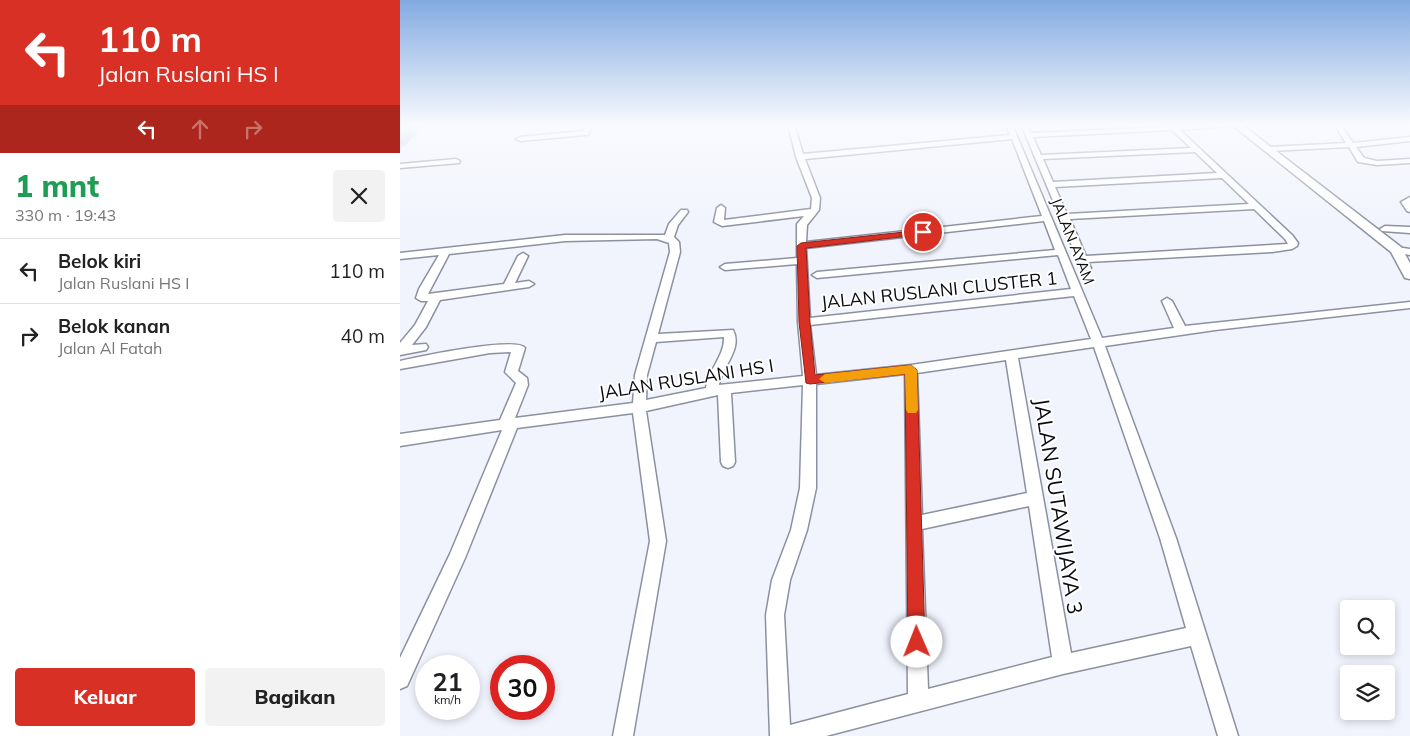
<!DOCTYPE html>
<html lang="id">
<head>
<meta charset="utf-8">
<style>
  :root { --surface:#fff; --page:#f2f2f2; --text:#222; --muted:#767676; --line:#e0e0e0; --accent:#d93025 }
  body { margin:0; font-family:Mulish,sans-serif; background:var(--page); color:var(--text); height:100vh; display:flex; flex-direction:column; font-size:19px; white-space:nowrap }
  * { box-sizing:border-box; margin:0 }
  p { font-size:16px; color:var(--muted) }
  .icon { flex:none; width:28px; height:28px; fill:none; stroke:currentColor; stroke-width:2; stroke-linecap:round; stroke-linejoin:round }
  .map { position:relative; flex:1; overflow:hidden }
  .sheet { display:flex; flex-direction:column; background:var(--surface); width:400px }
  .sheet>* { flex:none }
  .guide { background:#d93025; color:#fff; overflow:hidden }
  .controls { position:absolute; left:940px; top:600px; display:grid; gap:10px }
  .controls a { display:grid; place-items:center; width:55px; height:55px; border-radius:5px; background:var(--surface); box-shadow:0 2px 8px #0003; font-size:25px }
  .speed { position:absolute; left:15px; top:655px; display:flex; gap:10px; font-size:25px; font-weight:700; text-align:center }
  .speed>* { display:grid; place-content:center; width:65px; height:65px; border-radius:50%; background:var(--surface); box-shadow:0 2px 8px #0003; line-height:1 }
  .speed small { font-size:12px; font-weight:400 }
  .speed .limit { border:8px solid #d22; background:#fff; color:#111 }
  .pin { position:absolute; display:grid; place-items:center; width:42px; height:42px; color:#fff; margin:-21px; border:2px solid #fff; border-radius:50%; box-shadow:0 1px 5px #0007 }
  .me { position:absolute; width:55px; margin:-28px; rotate:359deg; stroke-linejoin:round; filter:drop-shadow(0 0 4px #0008) }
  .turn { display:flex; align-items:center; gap:18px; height:105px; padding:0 15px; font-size:22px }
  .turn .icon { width:65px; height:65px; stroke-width:2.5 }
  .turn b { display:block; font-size:35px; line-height:42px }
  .lanes { display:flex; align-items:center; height:48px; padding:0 15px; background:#0003; justify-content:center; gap:25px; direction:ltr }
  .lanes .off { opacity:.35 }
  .round { display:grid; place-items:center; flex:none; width:52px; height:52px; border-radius:5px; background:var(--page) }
  .headline { display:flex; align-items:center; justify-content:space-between; height:85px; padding:0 15px }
  h1 { font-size:30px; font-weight:800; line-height:38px; color:#1e9e55 }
  .primary-button { display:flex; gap:10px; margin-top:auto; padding:10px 15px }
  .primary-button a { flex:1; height:58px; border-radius:5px; background:var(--accent); color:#fff; font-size:20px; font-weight:800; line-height:58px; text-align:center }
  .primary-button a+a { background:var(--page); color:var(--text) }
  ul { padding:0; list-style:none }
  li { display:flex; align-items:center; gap:15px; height:65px; padding:0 15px; border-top:1px solid var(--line) }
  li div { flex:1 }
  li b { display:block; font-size:19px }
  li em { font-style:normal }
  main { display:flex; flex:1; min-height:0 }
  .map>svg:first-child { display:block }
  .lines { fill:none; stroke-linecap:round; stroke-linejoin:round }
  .minor-casing { stroke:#8c919f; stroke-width:3 }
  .tertiary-casing { stroke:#8c919f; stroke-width:3 }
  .trunk-casing { stroke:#d3d3d4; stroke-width:3 }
  .minor { fill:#fff; fill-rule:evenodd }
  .tertiary { fill:#fff; fill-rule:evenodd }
  .trunk { fill:#bccafa; fill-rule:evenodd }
  .route { fill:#d93025; stroke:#8d1f18 }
  .slow { fill:#f59e0b }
  .labels { text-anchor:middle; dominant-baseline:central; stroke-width:4; stroke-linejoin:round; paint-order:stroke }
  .far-street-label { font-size:15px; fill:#0a0b10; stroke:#fff }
  .street-label { font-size:18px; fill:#0a0b10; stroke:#fff }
  .near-street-label { font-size:21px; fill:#0a0b10; stroke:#fff }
</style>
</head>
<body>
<main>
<section class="sheet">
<div class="guide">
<div class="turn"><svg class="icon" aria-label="left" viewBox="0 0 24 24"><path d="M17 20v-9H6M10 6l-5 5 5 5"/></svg><div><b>110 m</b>Jalan Ruslani HS I</div></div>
<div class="lanes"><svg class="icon" aria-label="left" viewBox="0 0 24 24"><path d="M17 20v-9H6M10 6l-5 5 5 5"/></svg><svg class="icon off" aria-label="ahead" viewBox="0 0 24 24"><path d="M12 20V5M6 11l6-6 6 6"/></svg><svg class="icon off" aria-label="right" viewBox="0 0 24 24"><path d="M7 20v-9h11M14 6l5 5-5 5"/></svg></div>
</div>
<div class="headline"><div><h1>1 mnt</h1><p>330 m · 19:43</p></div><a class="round"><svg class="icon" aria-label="close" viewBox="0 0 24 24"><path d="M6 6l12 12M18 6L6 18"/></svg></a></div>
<ul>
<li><svg class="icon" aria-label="left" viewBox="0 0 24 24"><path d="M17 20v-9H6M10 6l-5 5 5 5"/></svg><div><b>Belok kiri</b><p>Jalan Ruslani HS I</p></div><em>110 m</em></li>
<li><svg class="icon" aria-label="right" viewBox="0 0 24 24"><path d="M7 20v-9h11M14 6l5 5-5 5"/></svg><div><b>Belok kanan</b><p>Jalan Al Fatah</p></div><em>40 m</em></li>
</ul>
<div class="primary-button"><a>Keluar</a><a>Bagikan</a></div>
</section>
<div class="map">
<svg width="1010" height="736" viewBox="0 0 1010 736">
  <rect width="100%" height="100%" fill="#f1f4fd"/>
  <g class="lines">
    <defs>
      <g id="minor">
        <polygon points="187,124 193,124 188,135 185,135 120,141 116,139 120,137 183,131"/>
        <path d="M 388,124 L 394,124 L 403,154 L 610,135 L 606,124 L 612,124 L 702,338 L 774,328 L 762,301 L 767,298 L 772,301 L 785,326 L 1010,302 L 1010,308 L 815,330 L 705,346 L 776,538 L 838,736 L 818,736 L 791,646 L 663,674 L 426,736 L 370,736 L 366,615 L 372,580 L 391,530 L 400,488 L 403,385 L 331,393 L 335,462 L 333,466 L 328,468 L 323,466 L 321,462 L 318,395 L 246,411 L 266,541 L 233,736 L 213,736 L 250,541 L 233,413 L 117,428 L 65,558 L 7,686 L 0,689 L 0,658 L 50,554 L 102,430 L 0,446 L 0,434 L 100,420 L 116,383 L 105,372 L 111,352 L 90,353 L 0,369 L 0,361 C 18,357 116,336 125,348 L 118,371 L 127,378 L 128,385 L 115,418 L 233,403 L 235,375 L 270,252 L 269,243 L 257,239 L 165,241 L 49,254 L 28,294 L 104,284 L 118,256 L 123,253 L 128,256 L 115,283 L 129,281 L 134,284 L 129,287 L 40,300 L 26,327 L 12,345 L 26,344 L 28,347 L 26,350 L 0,355 L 0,343 L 15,325 L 28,301 L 21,301 L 16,298 L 19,289 L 39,255 L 0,259 L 0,253 L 165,235 L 265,235 L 269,224 L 281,210 L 287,210 L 288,212 L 278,225 L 274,237 L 279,242 L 280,252 L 258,334 L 333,330 C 343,349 322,366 319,385 L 403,376 L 398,322 L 397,264 L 325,270 L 320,267 L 325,264 L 397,258 L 397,224 L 404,216 L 322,226 L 314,222 L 317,208 L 321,205 L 325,208 L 324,220 L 411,209 L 412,198 L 396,157 ZM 612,139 L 642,216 L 406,242 L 407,225 L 419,210 L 420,198 L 405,159 ZM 644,221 L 655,250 L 417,272 L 412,275 L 417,278 L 658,255 L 671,289 L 410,318 L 406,248 ZM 674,296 L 691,339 L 511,365 L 416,375 L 410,325 ZM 324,337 C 325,356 308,370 306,388 L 246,400 L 247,375 L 256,342 ZM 694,347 L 760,538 L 786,628 L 671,653 L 618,358 ZM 606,360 L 627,493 L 522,515 L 517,373 ZM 505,374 L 508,694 L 390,725 L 384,615 L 390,580 L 407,530 L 416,488 L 416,384 ZM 629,506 L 652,657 L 528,689 L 522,529 Z"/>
        <path d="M 621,124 L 627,124 L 631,133 L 832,124 L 829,126 L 780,130 L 892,235 L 898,243 L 897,246 L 892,249 L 872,252 L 688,262 L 691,268 L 690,270 L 682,270 ZM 772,130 L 791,148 L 641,155 L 633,137 ZM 795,152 L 817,173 L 653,182 L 643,159 ZM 822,178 L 849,204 L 667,214 L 655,187 ZM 854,209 L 885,239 L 888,244 L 686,256 L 670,219 Z"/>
        <polygon points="934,124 940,124 953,143 1010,137 1010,141 956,147 964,158 977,161 1010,159 1010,163 977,165 958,162 949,147 869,151 865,149 869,147 946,143"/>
        <polygon points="56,159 60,161 59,163 0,168 0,164"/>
        <polygon points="1010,197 1010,212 1007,211 1001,202"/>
        <polygon points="985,226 1010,227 1010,233 982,231 980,229"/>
        <polygon points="996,247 1010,249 1010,255 993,252 991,250"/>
      </g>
      <polygon id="tertiary" points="831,124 841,124 1001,247 1010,263 1010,279 1005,278 991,252"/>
      <polygon id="trunk" points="11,124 23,124 4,145 0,146 0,135"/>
    </defs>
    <!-- minor casing -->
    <use href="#minor" class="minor-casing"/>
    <!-- tertiary casing -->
    <use href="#tertiary" class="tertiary-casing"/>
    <!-- trunk casing -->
    <use href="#trunk" class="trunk-casing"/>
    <!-- minor -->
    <use href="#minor" class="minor"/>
    <!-- tertiary -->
    <use href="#tertiary" class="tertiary"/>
    <!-- trunk -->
    <use href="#trunk" class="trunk"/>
  </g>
  <!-- sky -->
  <linearGradient id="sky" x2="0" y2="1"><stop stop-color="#82aae1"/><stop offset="0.55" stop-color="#f9fafe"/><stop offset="1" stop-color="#f9fafe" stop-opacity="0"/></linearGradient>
  <rect width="1010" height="227" fill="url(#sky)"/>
  <!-- route -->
  <polygon class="route" points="523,230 527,232 526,234 406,248 410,322 415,375 511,365 517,370 525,642 523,648 517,651 511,648 508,642 505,374 410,384 406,383 399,322 397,246 401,243"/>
  <!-- slow -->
  <polygon class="slow" points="511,365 517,370 518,410 516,413 508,413 506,410 505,374 425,383 419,379 425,374"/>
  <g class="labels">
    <!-- far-street labels -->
    <g class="far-street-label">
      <text transform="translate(673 241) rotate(68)">JALAN AYAM</text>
    </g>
    <!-- street labels -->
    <g class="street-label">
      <text transform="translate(539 290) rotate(-6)">JALAN RUSLANI CLUSTER 1</text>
      <text transform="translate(286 379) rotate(-9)">JALAN RUSLANI HS I</text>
    </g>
    <!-- near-street labels -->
    <g class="near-street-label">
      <text transform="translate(659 506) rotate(81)">JALAN SUTAWIJAYA 3</text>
    </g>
  </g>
</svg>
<div class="controls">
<a><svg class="icon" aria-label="search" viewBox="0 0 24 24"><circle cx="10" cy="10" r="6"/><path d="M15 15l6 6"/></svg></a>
<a><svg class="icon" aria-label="layers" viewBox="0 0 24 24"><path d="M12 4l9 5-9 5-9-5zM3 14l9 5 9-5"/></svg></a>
</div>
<div class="speed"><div>21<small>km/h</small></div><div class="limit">30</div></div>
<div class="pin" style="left:523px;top:232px;background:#d93025"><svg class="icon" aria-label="arrive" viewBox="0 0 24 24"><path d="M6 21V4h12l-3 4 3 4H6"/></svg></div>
<svg class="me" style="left:517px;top:642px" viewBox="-20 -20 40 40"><circle r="19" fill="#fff"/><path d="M0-13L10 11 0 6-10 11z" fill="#d93025"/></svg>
</div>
</main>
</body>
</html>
